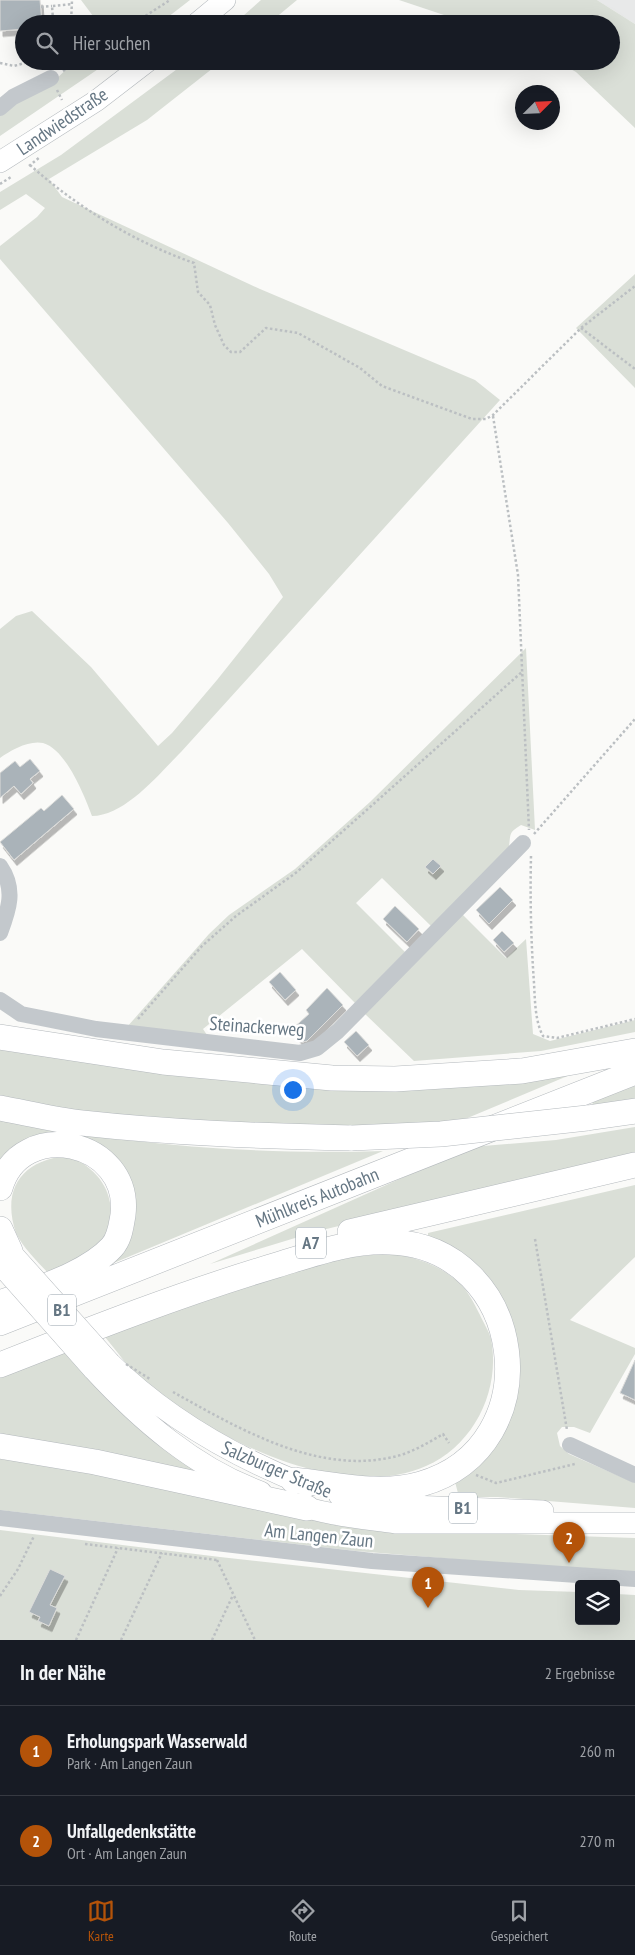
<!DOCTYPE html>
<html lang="de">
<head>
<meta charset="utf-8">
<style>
  body { margin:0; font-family:"PT Sans Narrow",sans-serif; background:#20242c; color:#f1f3f6 }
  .controls { position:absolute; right:15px; bottom:15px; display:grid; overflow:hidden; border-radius:5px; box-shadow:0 5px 20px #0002 }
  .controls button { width:45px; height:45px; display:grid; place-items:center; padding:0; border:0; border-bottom:1px solid #363941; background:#171b24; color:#f1f3f6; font:25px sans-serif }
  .compass { position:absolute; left:515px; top:85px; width:45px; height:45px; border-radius:50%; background:#171b24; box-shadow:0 5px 20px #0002; rotate:66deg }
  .you { position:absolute; left:292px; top:1089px; width:18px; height:18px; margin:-12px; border:4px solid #fff; border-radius:50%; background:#1a73e8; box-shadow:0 0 0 8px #1a73e833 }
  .badge { display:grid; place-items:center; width:32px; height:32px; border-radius:50%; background:#b45309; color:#fff; font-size:16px; font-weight:700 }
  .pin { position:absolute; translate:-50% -41px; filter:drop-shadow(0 1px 2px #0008) }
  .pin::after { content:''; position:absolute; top:26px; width:18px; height:15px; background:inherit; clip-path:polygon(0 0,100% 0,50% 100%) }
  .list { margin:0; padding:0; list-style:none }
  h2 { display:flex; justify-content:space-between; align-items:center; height:65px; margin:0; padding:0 20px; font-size:21px }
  h2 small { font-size:16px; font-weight:400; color:#9ea1a6 }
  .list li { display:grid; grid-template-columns:32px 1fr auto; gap:15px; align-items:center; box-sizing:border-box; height:90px; padding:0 20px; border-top:1px solid #363941 }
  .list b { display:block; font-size:19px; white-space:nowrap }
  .list p { margin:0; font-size:16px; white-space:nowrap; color:#9ea1a6 }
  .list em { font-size:16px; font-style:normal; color:#9ea1a6 }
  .icon { flex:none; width:28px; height:28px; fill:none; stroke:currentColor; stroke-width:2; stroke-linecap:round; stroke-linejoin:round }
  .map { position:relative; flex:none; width:635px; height:1640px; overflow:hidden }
  .search { position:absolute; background:#171b24; box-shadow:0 5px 20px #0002; left:15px; right:15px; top:15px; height:55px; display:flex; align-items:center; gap:12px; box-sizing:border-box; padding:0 18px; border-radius:28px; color:#9ea1a6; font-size:19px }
  .sheet { height:245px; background:#171b24 }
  nav { display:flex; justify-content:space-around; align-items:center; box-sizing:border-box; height:70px; border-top:1px solid #363941; background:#171b24; font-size:14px; color:#9ea1a6 }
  nav a { display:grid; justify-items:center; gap:2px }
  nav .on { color:#b45309 }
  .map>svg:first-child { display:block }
  .built { fill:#e8e9e9 }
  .green { fill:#dadfd7 }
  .building { fill:#aab3b9; stroke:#dcdcda; filter:url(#shadow) }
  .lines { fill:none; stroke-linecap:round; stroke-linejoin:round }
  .major-casing { stroke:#b5babe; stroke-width:22 }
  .highway-casing { stroke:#b4b9bd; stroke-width:26 }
  .path { stroke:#bbbfc2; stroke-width:2.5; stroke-dasharray:2.5 2.5; stroke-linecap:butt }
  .minor { stroke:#c3c8cc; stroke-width:16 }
  .major { stroke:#fff; stroke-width:21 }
  .highway { stroke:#fff; stroke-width:25 }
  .major-bridge-casing { stroke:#b5babe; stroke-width:22; stroke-linecap:butt }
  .highway-bridge-casing { stroke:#b4b9bd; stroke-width:26; stroke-linecap:butt }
  .path-bridge { stroke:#bbbfc2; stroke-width:2.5; stroke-dasharray:2.5 2.5; stroke-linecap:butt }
  .major-bridge { stroke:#fff; stroke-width:21 }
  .highway-bridge { stroke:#fff; stroke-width:25 }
  .labels { text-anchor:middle; stroke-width:5; stroke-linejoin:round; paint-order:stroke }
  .shield { fill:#fff; stroke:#939fa8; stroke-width:1 }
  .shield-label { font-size:18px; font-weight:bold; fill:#657683 }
  .street-label { font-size:19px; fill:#657683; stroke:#fff }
</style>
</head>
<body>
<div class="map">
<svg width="635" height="1640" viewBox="0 0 635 1640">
  <defs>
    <filter id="shadow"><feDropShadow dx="3" dy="5.5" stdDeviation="0" flood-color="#0004"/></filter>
  </defs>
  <rect width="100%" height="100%" fill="#fafaf8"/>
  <path class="built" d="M597,0H635V24Z"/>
  <path class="green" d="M81,0H190L159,24H99Z
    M261,0H297L268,24H234Z
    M399,0H597L635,24V128L576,72L556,61H611V24H471Z
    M75,61H110L0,136V112L51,84Z
    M188,61H222L147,120L49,179L62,197L260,289L475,380L500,400L181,752C159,774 125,816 92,816C85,797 66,749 43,743C29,740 11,750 0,758V629L16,616L32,611L91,667L158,746L172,733L217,680L283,597L269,574L228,523L0,259V246L37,217L45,208L26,194L0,210V192L61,155Z
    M635,274V388L576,328Z
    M526,648L535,830L521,825C508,833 511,834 509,847L431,926L382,878L356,903L405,952L355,1003L302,949L203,1029L209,1038L127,1027L209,934L229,915L295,869L370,802Z
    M462,914L506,958L526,939L533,1034L550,1041L635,1020V1032L541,1051L414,1061L365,1014Z
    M0,1046L74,1059L577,1072L446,1127L213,1126L0,1101Z
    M635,1084V1102L592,1107L593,1101Z
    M0,1120C127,1145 254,1155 383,1151L104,1267L133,1232L136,1206L130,1179L109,1151L76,1135L0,1168Z
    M635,1127V1155L318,1231L210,1264L471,1147L556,1140Z
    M70,1156C97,1169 115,1191 110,1222C109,1230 106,1242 100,1247C86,1258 66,1266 50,1275C38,1262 24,1249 16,1233C0,1186 26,1158 70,1156Z
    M635,1185V1257L570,1320L635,1348V1354L590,1433L574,1427H562L557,1433L560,1446L569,1454L635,1483V1508L498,1497H459L454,1478L472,1465L512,1336L428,1240V1233Z
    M392,1253C417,1259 436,1263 457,1281C467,1289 474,1303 480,1315C483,1322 489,1331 491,1339C501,1390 474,1445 426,1466C340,1505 207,1435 142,1380C128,1368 117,1351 105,1337L186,1304L342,1258Z
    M64,1351L213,1479L0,1439V1377Z
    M0,1459L43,1464L482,1533L635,1538V1574L356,1551L0,1510Z
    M0,1530L220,1557L519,1590L579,1592V1621H616V1594L635,1595V1640H0Z"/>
  <path class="building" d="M0,0H40L42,24H24V29L0,31Z
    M30,759L40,771L30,779L33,783L21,794L14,786L0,798V773L15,761L20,767Z
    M62,795L74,809L14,860L0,842L41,808L44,811Z
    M433,859L441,866L433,874L425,867Z
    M500,887L513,900L489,924L476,910Z
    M395,906L419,929L407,942L383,919Z
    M502,931L514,943L504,952L493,940Z
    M280,972L296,990L285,1000L269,982Z
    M327,988L343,1005L307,1041L302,1042L291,1030L309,1014L306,1010Z
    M356,1031L369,1045L357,1056L344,1042Z
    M635,1360V1400L620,1393Z
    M50,1569L65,1576L50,1605L57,1608L49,1626L38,1621L40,1617L29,1612Z"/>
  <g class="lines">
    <defs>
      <path id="major" d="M196,24L225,0
        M0,162L96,101L148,61
        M110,1363C167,1419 234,1457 308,1486
        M93,1369C140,1420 195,1468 261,1492
        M339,1495L410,1506L543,1511
        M292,1503C325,1515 361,1518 396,1523H635"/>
      <path id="highway" d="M0,1037L163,1062L332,1078L395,1079L522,1071L635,1051
        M0,1108C27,1113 55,1120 82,1123C172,1133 262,1136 352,1138
        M587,1118L635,1111
        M0,1188C20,1116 132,1140 123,1215C121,1226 120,1238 112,1247C86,1275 35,1289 0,1303
        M0,1229L10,1251
        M350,1232L635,1165
        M0,1323L635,1072
        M0,1365C91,1329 183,1293 277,1265C313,1254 351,1240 390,1242C527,1247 553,1446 421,1484C379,1496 336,1484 293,1480
        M0,1446L95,1462L307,1508"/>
    </defs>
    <use href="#major" class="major-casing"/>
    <use href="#highway" class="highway-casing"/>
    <path class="path" d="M41,7L52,6
      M42,20L53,19L52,6L72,4
      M71,24L72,0
      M133,24L170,0
      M0,63L14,66L32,61
      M63,71L79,61
      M57,90L62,100
      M30,165C77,207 134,242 194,263L198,292L210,305L215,325L224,345L231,352H240L266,328L298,333L360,368L382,386L472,419H486L493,415L581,328L635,286
      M29,166L40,157
      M0,184L11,177
      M581,328L635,369
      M493,416L518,575L529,830
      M534,834L635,719
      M531,856C530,899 531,941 534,983C535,1001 535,1021 543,1036L557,1038L635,1019
      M138,1019L202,946L236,916L297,872L523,671
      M535,1239L567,1430
      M173,1392C236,1427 313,1473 388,1458C408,1455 426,1444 443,1434L449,1443
      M476,1475L496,1483L575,1464
      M85,1544L217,1560
      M217,1560L255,1640
      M0,1596L18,1569L34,1536
      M76,1640L118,1548
      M121,1640L162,1553
      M212,1640L233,1595"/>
    <path class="minor" d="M0,108L13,97L51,78
      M0,866C16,889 9,909 0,933
      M0,1000L21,1014L96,1029L300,1053L317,1048L338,1031L523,843
      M570,1445L635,1475
      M0,1518L372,1561L635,1579"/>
    <use href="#major" class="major"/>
    <use href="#highway" class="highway"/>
    <defs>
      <path id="major-bridge" d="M15,1257L110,1363
        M0,1264L93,1369"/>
      <path id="highway-bridge" d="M352,1138L441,1134L587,1118"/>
    </defs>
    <use href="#major-bridge" class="major-bridge-casing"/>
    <use href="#highway-bridge" class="highway-bridge-casing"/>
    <path class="path-bridge" d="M126,1364L150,1379"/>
    <use href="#major-bridge" class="major-bridge"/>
    <use href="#highway-bridge" class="highway-bridge"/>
  </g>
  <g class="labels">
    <g class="shield">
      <rect x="296" y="1227.5" width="30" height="31" rx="4"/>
      <rect x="48" y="1294.5" width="28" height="31" rx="4"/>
      <rect x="449" y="1492.5" width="28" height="31" rx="4"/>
    </g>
    <g class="shield-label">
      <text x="311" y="1249">A7</text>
      <text x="62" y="1316">B1</text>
      <text x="463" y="1514">B1</text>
    </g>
    <g class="street-label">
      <text transform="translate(62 121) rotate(-34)" y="7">Landwiedstraße</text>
      <text transform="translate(257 1026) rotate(4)" y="7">Steinackerweg</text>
      <text transform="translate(317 1197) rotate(-22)" y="7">Mühlkreis Autobahn</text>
      <text transform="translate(277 1469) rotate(23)" y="7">Salzburger Straße</text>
      <text transform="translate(319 1535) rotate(6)" y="7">Am Langen Zaun</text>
    </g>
  </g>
</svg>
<div class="controls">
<button><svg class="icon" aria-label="layers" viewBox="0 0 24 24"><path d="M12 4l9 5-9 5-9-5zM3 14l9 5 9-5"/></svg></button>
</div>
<svg class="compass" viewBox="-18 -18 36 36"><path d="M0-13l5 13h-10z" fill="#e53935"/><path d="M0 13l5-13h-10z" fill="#9ea1a6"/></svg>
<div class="you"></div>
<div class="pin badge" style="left:428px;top:1608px">1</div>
<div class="pin badge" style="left:569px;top:1563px">2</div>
<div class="search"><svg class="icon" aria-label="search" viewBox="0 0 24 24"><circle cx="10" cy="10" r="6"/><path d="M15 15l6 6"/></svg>Hier suchen</div>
</div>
<section class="sheet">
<h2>In der Nähe<small>2 Ergebnisse</small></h2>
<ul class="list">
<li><span class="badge">1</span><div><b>Erholungspark Wasserwald</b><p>Park · Am Langen Zaun</p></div><em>260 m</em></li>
<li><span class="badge">2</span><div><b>Unfallgedenkstätte</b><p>Ort · Am Langen Zaun</p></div><em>270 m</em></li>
</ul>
</section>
<nav>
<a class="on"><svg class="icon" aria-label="map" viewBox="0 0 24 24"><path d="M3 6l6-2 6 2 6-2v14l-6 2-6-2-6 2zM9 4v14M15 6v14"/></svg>Karte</a>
<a><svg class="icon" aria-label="directions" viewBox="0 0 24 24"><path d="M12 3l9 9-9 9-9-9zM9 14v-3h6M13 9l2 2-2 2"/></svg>Route</a>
<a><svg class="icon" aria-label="saved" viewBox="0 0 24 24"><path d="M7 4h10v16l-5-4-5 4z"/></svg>Gespeichert</a>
</nav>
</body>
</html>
